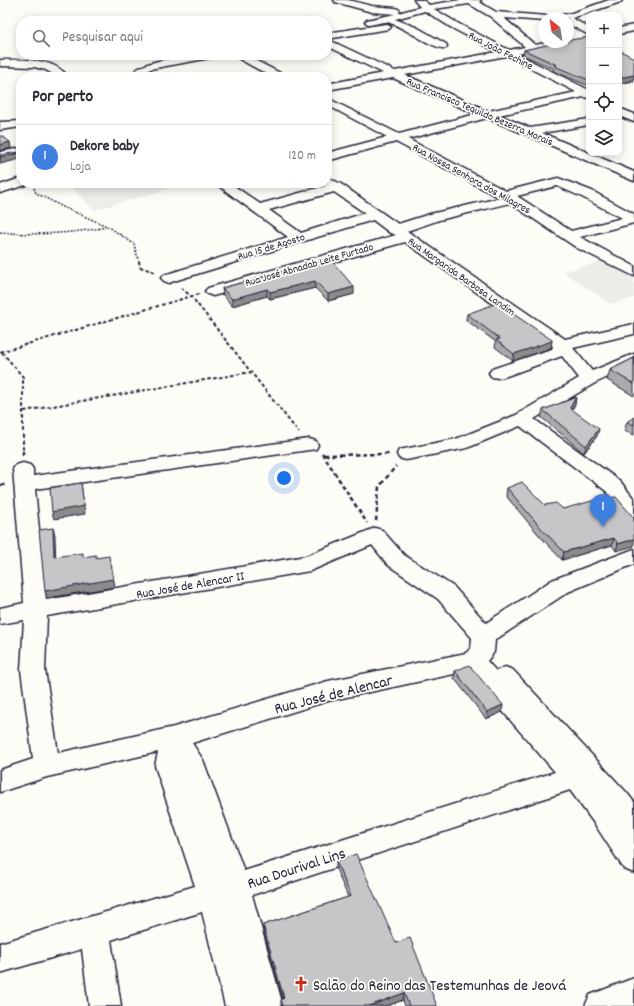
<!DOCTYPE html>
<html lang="pt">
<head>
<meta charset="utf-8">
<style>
  body { margin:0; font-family:Dekko,sans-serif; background:#f2f2f3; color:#2b2b33 }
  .controls { position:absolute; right:12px; top:12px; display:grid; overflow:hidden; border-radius:8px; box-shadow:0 2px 10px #0003 }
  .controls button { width:36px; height:36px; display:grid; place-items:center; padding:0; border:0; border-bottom:1px solid #e1e1e2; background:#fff; color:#2b2b33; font:20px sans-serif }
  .compass { position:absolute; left:538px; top:12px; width:36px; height:36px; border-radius:50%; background:#fff; box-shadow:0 2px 10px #0003; rotate:330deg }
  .you { position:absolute; left:284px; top:478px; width:14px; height:14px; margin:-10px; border:3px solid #fff; border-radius:50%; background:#1a73e8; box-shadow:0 0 0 6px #1a73e833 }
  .badge { display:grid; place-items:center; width:26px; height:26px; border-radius:50%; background:#1a73e8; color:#fff; font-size:13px; font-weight:700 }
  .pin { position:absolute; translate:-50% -33px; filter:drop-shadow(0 1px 2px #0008) }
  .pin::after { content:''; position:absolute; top:21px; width:14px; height:12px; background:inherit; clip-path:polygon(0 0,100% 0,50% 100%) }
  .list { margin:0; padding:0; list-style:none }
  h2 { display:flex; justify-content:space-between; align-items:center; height:52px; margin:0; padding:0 16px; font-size:17px }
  h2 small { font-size:13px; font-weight:400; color:#7c7c81 }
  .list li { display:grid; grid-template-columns:26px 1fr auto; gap:12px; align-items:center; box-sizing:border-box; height:64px; padding:0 16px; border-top:1px solid #e1e1e2 }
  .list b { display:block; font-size:15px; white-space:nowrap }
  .list p { margin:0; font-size:13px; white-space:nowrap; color:#7c7c81 }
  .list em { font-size:13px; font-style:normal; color:#7c7c81 }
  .icon { flex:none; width:22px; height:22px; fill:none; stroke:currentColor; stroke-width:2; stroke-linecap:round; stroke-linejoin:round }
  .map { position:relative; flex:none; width:634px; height:1006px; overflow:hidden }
  .search { position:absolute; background:#fff; box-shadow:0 2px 10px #0003; left:16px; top:16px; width:316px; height:44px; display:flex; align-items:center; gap:10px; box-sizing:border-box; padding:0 14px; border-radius:16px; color:#7c7c81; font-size:15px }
  .panel { position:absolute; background:#fff; box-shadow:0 2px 10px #0003; left:16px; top:72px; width:316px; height:116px; border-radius:16px }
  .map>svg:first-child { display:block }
  .built { fill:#ecece9 }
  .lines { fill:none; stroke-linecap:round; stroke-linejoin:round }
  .minor-casing { stroke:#22223b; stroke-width:3 }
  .path-far2 { stroke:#22223b; stroke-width:1.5; stroke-dasharray:2 1.5; stroke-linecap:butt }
  .path-far1 { stroke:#22223b; stroke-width:2; stroke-dasharray:3.5 2.5; stroke-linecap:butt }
  .path { stroke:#22223b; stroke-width:2.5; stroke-dasharray:4.5 3; stroke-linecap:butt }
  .minor { fill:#fdfcf7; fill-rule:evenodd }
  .wall { fill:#aaaaac; stroke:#22223b }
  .shaded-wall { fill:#8b8b8c; stroke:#22223b }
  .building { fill:#c6c6c8; stroke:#22223b }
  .labels { text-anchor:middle; stroke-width:3.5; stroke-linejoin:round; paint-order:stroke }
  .far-street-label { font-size:11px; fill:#22223b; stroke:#fdfcf7 }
  .street-label { font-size:13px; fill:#22223b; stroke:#fdfcf7 }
  .near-street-label { font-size:16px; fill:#22223b; stroke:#fdfcf7 }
  .near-poi-label { font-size:16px; fill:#22223b; stroke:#fdfcf7; text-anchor:start }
</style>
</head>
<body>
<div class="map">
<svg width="634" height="1006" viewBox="0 0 634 1006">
  <rect width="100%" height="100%" fill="#fdfcf7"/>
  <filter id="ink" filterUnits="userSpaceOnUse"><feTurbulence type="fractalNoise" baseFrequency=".025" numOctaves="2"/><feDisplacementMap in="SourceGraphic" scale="8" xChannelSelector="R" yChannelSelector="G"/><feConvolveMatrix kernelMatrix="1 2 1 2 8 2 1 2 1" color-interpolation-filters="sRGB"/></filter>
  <g filter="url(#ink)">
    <path class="built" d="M67,183H190L94,210Z
      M606,260L634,278V298L611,304L563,272Z"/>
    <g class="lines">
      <defs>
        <path id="minor" d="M334,0H348L372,6L395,8L398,9L400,11L398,13L420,7L414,0H423L429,5L460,0H481L479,2L496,12L547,16L549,18H544V21L504,18L535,45L550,42H568V40L571,42L566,45L517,54L589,90V98L584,97L499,115L530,128L589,119V125L542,133L634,172V181L487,118L408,139L506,191L558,178L592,191L634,214V223L580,237L634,266V276L577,248L510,203L439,220L407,231L565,339L634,324V334L573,348L592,371L634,354V365L595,383L534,419L620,481L634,499V519L627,517L606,491L520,426L467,448L406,460L399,458L397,454L399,450L456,439L516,415L579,378L562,356L504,377L498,378L492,377L489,373L492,369L552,349L553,346L405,242L213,296L208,294L205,291L208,288L396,235L390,233L373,220L174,281L169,283L164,281L161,278L164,275L288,237L215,183H230L260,204L325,186L322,183H327V177L341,184L398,224L430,214L500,198L396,142L327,161V153L387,137L327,105V98L399,134L476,114L393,78L327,90V84L383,73L327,46V39L395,71L497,52L452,28L425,11L395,19L418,28L446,44L447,46L446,48C435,51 401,24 386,22C381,22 375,24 370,25L365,22L367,20L395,14L372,12L335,2ZM469,4L491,17L525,47L509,50L459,24L434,9ZM506,56L576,92L489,111L405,75ZM557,186L582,197L622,218L571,231L517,196ZM334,192L365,213L301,233L269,210Z
          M609,0H622L621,2L572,18L589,28V35L568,24V18H554L556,16L572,13Z
          M386,24L391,27L389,29L327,39V33Z
          M634,25V31L619,34V28Z
          M194,55H215L210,58L150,69L143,75V77H133L132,74C143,60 177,58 194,55Z
          M232,55H245L284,75L285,77H272Z
          M0,60C22,60 54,57 68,77H57L46,70L34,67L0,66Z
          M619,108L634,114V122L619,116Z
          M21,121V127L0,130V122Z
          M21,148V156L0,160V152Z
          M21,178V183H27L26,185L0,193V185Z
          M309,439L316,441L318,445L316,449L35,489L46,600L306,556L375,528L382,530L404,555L454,587L486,623L552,580L634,549V564L568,592L495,640L494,652L487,661L496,671L505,667L513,670L627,793L634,802V873L624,869L596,826L570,790L252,895L283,1006H225L202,912L111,940L121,1006H89L82,949L0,973V943L195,886L155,766L158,752L47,777L0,792V770L33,759L21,670L24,620L0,624V608L24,603L13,469L16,465L23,463L30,465L33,469V476ZM372,545L388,565L438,599L472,638L471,648L466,653L328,681L174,727L58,753L45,670L47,616L310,571ZM468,671L555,772L244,871L203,760L192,743L328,701Z
          M634,978V1006H585L590,995Z"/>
      </defs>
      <use href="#minor" class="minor-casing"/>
      <path class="path-far2" d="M619,84L634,81
        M34,188L36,193L63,207L109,227L134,244L139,262
        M0,232C35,236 73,233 108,227"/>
      <path class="path-far1" d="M139,261L140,267L155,272
        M181,288L191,296L299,433
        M0,352L199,294
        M2,352L23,377V452
        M24,411L251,372"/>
      <path class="path" d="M23,451V455
        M322,453L367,523
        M324,455L389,454
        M0,485H6
        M376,521L379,487L396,466"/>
      <use href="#minor" class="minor"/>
    </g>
    <path class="wall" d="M589,37V86L558,73L553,71L554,69L523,55L524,50Z
      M330,259L354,294L328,301L315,288L270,299L267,296L232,306L223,295L222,288Z
      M467,314L551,348L513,361L495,347L496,342L466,320Z
      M634,358V396L607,380L610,370Z
      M576,397L575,404L572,410L597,436L584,453L541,417L543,410Z
      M634,417V435L624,431L627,422Z
      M507,488L545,505L563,509L634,518L616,551L612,545L562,560L538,534L506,496Z
      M455,671L502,712L486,719L454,678Z
      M336,861L396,943L437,1006H405L403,1000L387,1006H281V1000L283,999L264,933L263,925L348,897L336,869Z"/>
    <path class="shaded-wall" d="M634,75V80L619,84V78Z
      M10,142L11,148L0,151V145Z
      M19,153L20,159L0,164V157Z
      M315,281V288L270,299V292Z
      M354,287V294L328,301V294Z
      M267,289V296L232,306V299Z
      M552,340L551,348L513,361L514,354Z
      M576,397L575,404L568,415L570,408Z
      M599,429L597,436L584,453L586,446Z
      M81,483L85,514L54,519L52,512Z
      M53,528L55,535L56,564L54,557Z
      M614,538L612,545L562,560L564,552Z
      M634,539V546L616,551L618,544Z
      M111,563L115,587L47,598L45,591Z
      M503,705L502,712L486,719L487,712Z
      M404,993L403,1000L387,1006H369Z"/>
    <path class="building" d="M589,37V80L559,68L554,65H557L524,50L560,42H568V40H570Z
      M619,49V50L634,58V75L619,78Z
      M0,136H2L10,142L0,145Z
      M18,152L19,153L0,157V155Z
      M330,259L354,287L328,294L315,281L270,292L267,289L232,299L222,288Z
      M497,303L552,340V341L514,354L496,340L500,339L467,314Z
      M634,358V384L610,370Z
      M576,397L570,408L599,429L586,446L543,410Z
      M634,417V425L627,422Z
      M522,482L545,505L556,503L563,509L599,499L616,497L634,518V539L618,544L614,538L564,552L540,527L507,488Z
      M81,483L84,506L52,512L50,488Z
      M53,528L54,557L83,553V557L96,555V558L109,556L113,579L45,591L39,530Z
      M469,665L503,705L487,712L455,671Z
      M356,854L396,943L410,938L437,1006H409L404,993L369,1006H283L281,1000L284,998L263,925L351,896L336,861Z"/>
  </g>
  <defs>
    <symbol id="church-bare" viewBox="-9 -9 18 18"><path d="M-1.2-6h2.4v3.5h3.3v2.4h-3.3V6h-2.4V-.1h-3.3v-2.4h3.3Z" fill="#c8321e" stroke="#fdfcf7" stroke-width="2.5" paint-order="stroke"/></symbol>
  </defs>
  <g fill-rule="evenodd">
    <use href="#church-bare" x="290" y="973" width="22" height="22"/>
  </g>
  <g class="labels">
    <g class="far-street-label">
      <text transform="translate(501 50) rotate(27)" y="4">Rua João Fechine</text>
      <text transform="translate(480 111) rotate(23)" y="4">Rua Francisco Tequildo Bezerra Morais</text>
      <text transform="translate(472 178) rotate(29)" y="4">Rua Nossa Senhora dos Milagres</text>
      <text transform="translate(271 246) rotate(-17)" y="4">Rua 15 de Agosto</text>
      <text transform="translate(309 264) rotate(-16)" y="4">Rua José Abnadab Leite Furtado</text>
      <text transform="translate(462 276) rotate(35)" y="4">Rua Margarida Barbosa Landim</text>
    </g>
    <g class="street-label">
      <text transform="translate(190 584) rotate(-10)" y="5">Rua José de Alencar II</text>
    </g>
    <g class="near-street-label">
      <text transform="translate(333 693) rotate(-14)" y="6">Rua José de Alencar</text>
      <text transform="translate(296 867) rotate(-18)" y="6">Rua Dourival Lins</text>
    </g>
    <g class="near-poi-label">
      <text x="313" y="990">Salão do Reino das Testemunhas de Jeová</text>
    </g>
  </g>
</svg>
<div class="controls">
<button>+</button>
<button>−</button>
<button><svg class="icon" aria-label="locate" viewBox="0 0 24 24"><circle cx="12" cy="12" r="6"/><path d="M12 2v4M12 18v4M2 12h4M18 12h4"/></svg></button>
<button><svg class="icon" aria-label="layers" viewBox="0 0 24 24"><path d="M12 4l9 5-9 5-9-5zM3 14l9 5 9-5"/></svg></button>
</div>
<svg class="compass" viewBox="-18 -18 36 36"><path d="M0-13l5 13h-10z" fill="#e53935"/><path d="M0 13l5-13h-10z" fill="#7c7c81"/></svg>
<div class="you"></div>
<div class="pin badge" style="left:603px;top:527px;background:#3f7fe0">1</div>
<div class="search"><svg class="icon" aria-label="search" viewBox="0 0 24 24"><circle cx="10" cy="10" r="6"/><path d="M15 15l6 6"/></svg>Pesquisar aqui</div>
<section class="panel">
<h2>Por perto<small></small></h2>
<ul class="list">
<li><span class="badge" style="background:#3f7fe0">1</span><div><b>Dekore baby</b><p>Loja</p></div><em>120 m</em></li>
</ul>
</section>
</div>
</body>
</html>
